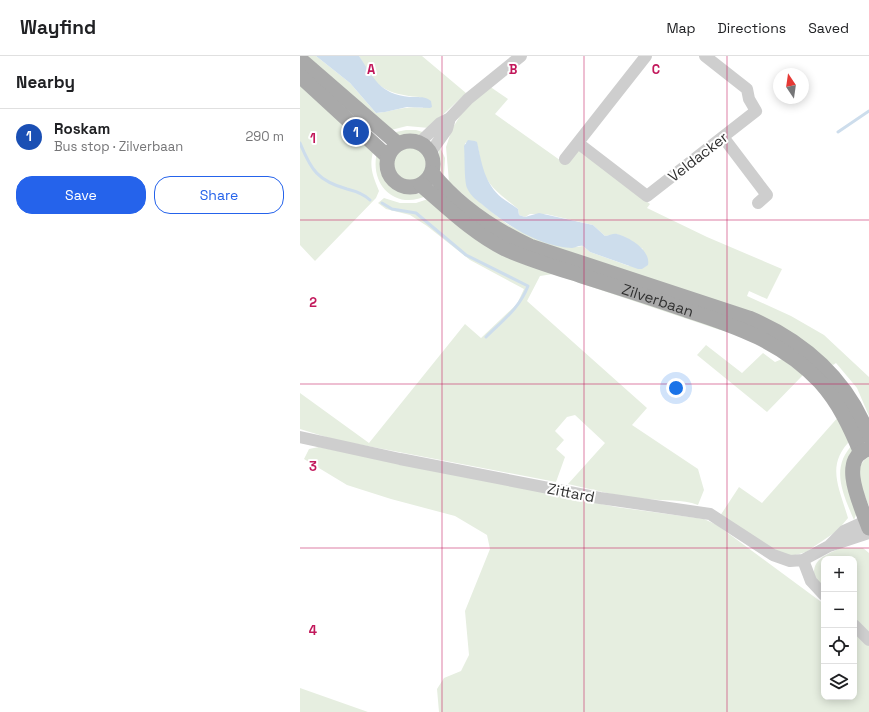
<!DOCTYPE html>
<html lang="en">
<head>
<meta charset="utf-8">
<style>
  body { margin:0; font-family:"Space Grotesk",sans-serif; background:#f2f2f2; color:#202124 }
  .controls { position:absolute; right:12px; bottom:12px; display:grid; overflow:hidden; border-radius:8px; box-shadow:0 2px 10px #0003 }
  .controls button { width:36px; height:36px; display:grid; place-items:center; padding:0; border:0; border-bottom:1px solid #e0e0e0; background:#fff; color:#202124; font:20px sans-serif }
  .compass { position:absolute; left:473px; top:12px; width:36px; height:36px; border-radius:50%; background:#fff; box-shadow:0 2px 10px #0003; rotate:347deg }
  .you { position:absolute; left:376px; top:332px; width:14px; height:14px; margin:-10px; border:3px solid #fff; border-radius:50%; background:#1a73e8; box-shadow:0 0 0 6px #1a73e833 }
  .badge { display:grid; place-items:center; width:26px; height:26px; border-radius:50%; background:#2563eb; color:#fff; font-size:13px; font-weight:700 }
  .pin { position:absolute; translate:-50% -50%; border:2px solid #fff; box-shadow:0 1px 4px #0006 }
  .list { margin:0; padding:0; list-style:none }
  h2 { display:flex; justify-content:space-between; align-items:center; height:52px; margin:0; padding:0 16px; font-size:17px }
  h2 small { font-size:13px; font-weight:400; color:#757577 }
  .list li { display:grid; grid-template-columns:26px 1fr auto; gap:12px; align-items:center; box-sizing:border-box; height:56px; padding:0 16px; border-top:1px solid #e0e0e0 }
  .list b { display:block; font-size:15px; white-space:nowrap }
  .list p { margin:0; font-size:13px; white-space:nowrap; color:#757577 }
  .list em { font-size:13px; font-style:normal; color:#757577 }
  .actions { display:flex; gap:8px; padding:12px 16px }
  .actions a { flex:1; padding:9px 0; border:1px solid #2563eb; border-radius:16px; text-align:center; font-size:14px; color:#2563eb }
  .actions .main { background:#2563eb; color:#fff }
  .icon { flex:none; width:22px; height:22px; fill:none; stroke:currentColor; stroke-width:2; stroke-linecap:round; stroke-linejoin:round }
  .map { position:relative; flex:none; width:569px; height:656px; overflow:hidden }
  header { display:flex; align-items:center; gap:24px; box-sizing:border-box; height:56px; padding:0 20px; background:#fff; border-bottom:1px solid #e0e0e0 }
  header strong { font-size:19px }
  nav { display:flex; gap:22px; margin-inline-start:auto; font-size:14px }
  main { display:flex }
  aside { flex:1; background:#fff }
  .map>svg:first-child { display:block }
  .green { fill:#e6eee0; fill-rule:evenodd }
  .water { fill:#cdddec }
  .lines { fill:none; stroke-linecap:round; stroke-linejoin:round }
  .stream { stroke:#cdddec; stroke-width:3 }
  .minor { stroke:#cecece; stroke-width:12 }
  .major { stroke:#a9a9a9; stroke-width:15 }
  .grid { fill:none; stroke:#c2185b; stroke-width:1; stroke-opacity:0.55 }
  .labels { text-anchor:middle; stroke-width:4; stroke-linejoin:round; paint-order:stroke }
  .street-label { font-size:15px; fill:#313131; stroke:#fff }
  .grid-label { font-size:13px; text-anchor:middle; font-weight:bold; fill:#c2185b; stroke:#fff; stroke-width:4; stroke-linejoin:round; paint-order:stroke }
</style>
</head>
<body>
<header>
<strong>Wayfind</strong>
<nav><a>Map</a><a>Directions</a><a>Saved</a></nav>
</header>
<main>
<aside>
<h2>Nearby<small></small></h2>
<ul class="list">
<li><span class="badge" style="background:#1a4fb4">1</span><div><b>Roskam</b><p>Bus stop · Zilverbaan</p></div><em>290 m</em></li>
</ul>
<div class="actions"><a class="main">Save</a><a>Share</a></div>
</aside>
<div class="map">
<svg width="569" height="656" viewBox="0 0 569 656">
  <rect width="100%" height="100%" fill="#fff"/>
  <path class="green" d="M0,0H16L50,27L76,57C92,56 106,49 123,52L120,41C100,40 79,35 68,17C65,11 62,5 59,0H122L166,37L129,72L107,70L91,74Z
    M0,23L71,92L70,95L73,96C69,112 73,120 79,135L76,142L15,205L0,189Z
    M189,30L208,43L195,58L264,107L277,92L350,148L347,152L407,181L482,213L467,243L449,235L447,240L491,260L524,279L569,321V360L557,332L536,307L533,309L505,290L232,188L183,156L149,126L146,91L152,73L166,50ZM175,85C180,92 179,103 182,112C188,132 203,140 218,153L219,159L225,161L230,158H246L293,169L305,180L317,178L343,193L329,210L290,196L283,190L276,191L245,185L233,181L207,168L182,148L166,111L165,87Z
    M106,74H116L126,77L120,80L99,81L96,76Z
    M139,89L145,102L144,119L138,116Z
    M92 108a17 17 0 1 1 34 0a17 17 0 1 1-34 0Z
    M78,93C84,111 81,130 103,137C111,139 119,136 128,139C95,156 67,127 78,93Z
    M84,142L100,147H116L131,142L424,269L420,274L253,218L240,220L227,245L347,352L332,369L398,413L404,434L398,449C382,443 364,445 347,443C320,441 294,434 268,428L305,387L275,359L267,361L255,375L264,384L256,393L265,401L256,426L36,384L0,373V337L69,387L165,268L181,282L217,248L224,233L170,204L127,170L110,159L86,153L78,147Z
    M406,289L442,317L463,297L475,306L482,303L503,319L467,356L397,299Z
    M540,359L552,383C525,408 539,431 548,462L537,475L506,496L492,500L476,499L420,460L439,431L462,447Z
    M554,387L557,456L554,464C542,436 530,411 554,387Z
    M19,391L316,451L404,463L417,469L524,548V641H554V575L569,590V656H139L137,633L144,622L161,615L169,599L165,555L190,493L187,479L155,460L91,443L47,429L4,403L9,393Z
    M569,400V450C562,432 550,414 569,400Z
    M540,492H563L569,497V579L554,563V503H524V535L514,519C513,502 527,499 540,492Z
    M0,632L68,656H0Z"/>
  <path class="water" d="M16,0H59C74,22 79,38 110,41C117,41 126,40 131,45L132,51L130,52L107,51L85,56L76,57L50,27Z
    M168,84L175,85L177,86C182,108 184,127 202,142C207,146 213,149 218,153L219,159L225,161L239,157L293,169L305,180C309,180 313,177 317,178C329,181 351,194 348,209L342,213H338L290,196L283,190C279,189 276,192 272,192C239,190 208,170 184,150C177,144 171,141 167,132C164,124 165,101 164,90Z"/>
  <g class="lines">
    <path class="stream" d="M538,76L569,55
      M0,87C11,114 18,125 47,133C55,135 64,138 70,144
      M82,147L92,153L116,157L166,199L228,230C219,253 203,264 186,281"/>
    <path class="minor" d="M423,81L467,139L458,147
      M119,87L140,67L150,62L168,43L221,0
      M278,87L347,140L456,55L449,43L447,33L405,0
      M130,97L147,73L150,62
      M265,103L346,0
      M0,381L100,403L300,442L410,458L473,499L490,505L503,504L529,490L569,477
      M530,489L544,475L566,465
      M503,504L511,525L524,539
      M554,569L569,584"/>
    <g class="major">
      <path d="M0,3L98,88"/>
      <path d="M0,20L88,101"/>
      <circle cx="110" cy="108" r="23"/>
      <path d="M132,117C158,149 193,173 230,190L449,262C504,285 548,324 569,381"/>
      <path id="s1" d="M121,129C148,152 173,177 205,193C230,204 257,212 282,220C317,231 352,242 386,254C436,270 484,287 520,326C539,347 550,371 561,397"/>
      <path d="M569,393C536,401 562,452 569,472"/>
    </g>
  </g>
  <path class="grid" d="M142,0V656M284,0V656M427,0V656M0,164H569M0,328H569M0,492H569"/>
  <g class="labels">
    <g class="street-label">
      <text transform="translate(398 101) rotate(-38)" y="5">Veldacker</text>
      <text dy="5" stroke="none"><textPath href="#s1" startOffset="267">Zilverbaan</textPath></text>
      <text transform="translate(271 437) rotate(11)" y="5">Zittard</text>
    </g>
  </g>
  <g class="grid-label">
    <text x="71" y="18">A</text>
    <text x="213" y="18">B</text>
    <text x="356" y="18">C</text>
    <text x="13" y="87">1</text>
    <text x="13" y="251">2</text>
    <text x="13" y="415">3</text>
    <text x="13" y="579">4</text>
  </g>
</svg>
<div class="controls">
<button>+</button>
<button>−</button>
<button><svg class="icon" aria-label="locate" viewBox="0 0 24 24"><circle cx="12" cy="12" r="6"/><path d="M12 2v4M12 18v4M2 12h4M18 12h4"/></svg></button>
<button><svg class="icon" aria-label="layers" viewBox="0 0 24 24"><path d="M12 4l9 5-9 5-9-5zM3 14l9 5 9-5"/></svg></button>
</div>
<svg class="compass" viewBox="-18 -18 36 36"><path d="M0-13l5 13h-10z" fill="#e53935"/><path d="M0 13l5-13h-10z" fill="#757577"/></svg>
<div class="you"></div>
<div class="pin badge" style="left:56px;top:76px;background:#1a4fb4">1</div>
</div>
</main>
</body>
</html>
